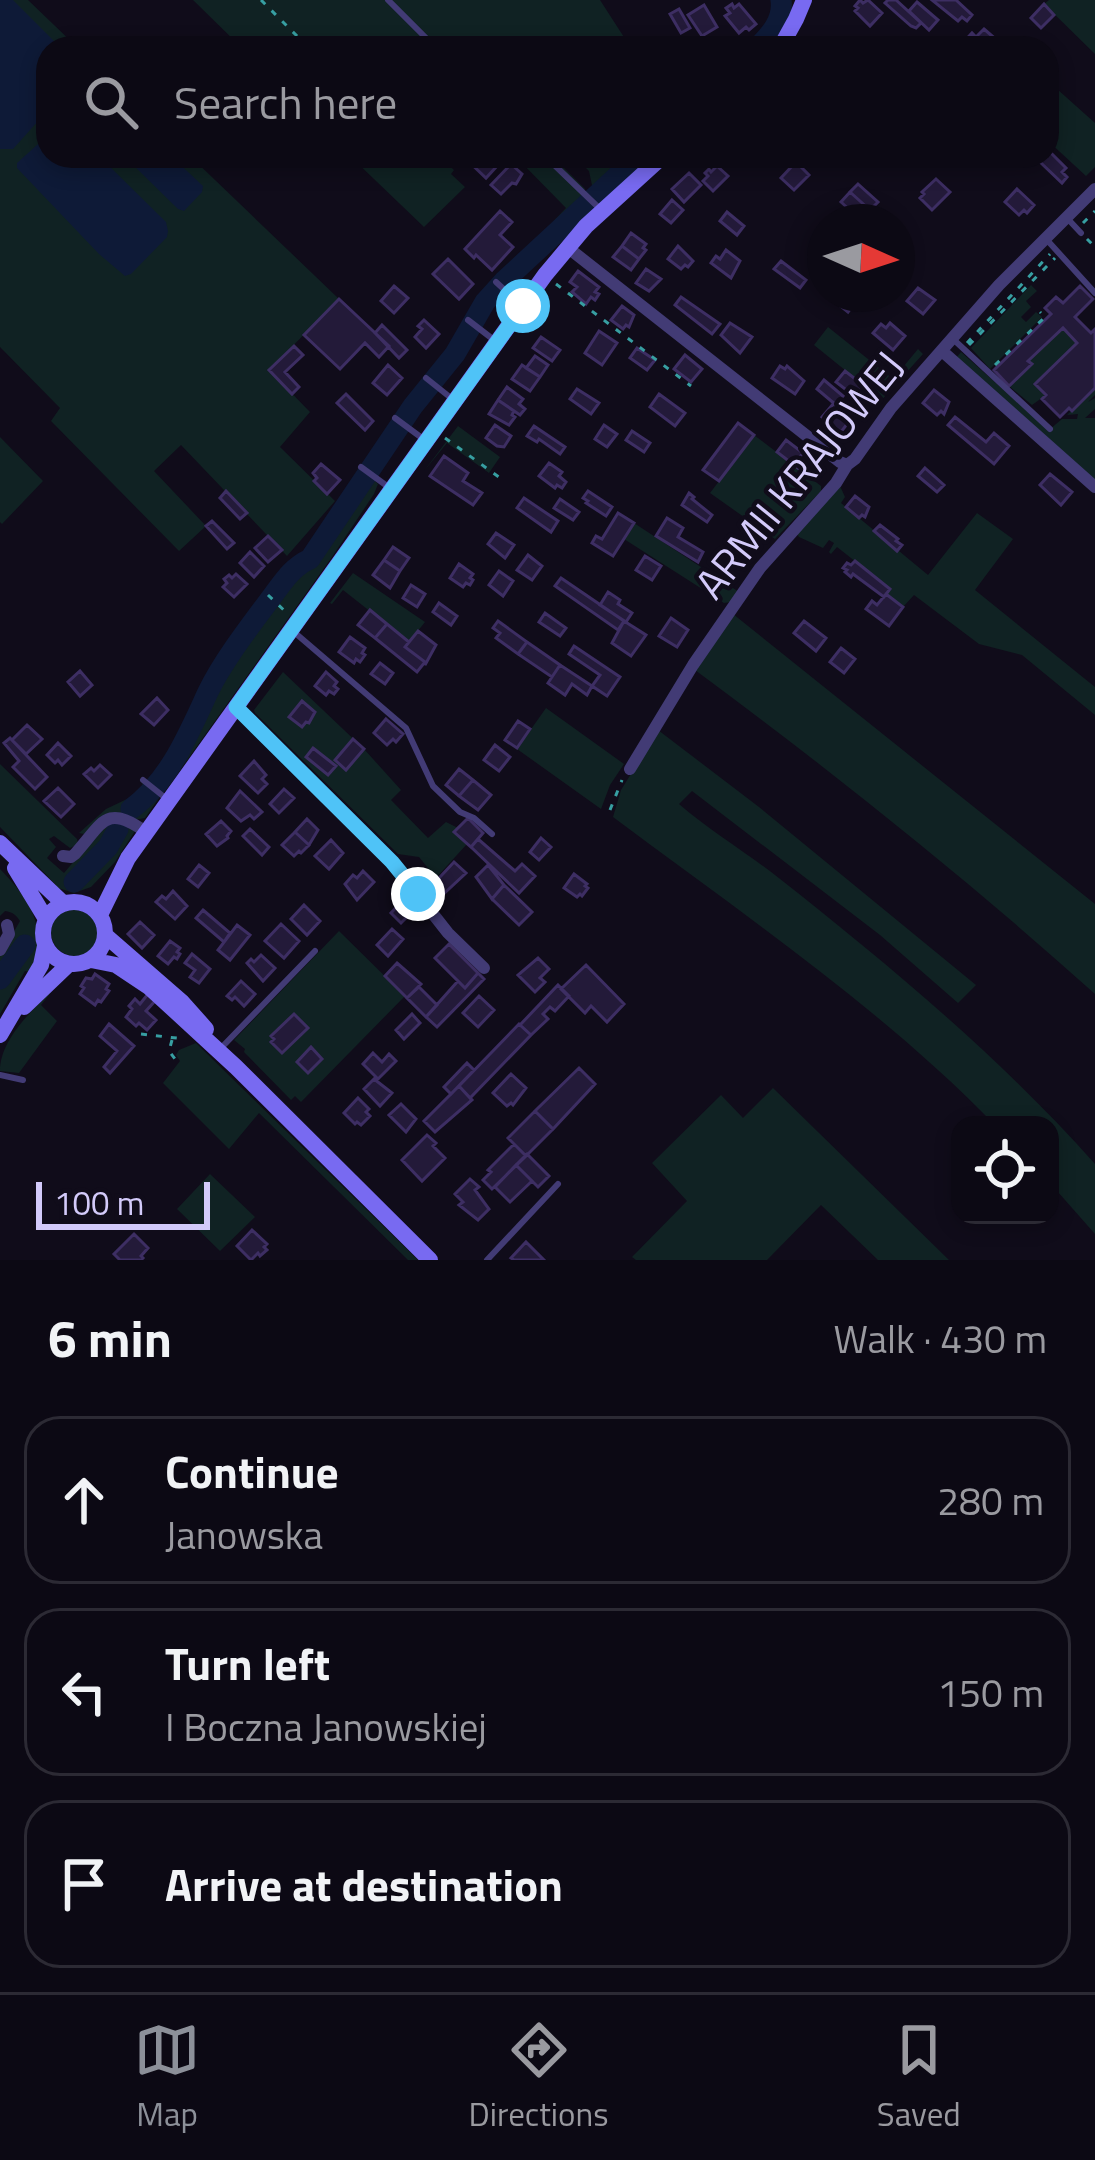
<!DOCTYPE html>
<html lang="en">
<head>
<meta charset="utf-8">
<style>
  body { margin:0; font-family:"Titillium Web",sans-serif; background:#15121d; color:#f1f3f6 }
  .controls { position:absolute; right:36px; bottom:36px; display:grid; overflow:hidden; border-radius:24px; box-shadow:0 6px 18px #0003 }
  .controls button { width:108px; height:108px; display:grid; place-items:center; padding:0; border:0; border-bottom:3px solid #2c2a34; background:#0c0914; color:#f1f3f6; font:60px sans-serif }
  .compass { position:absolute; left:807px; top:204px; width:108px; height:108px; border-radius:50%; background:#0c0914; box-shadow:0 6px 18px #0003; rotate:93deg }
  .scale { position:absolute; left:36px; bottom:30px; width:174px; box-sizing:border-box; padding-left:12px; border:6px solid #d3cafa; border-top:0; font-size:33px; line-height:42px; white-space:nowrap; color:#d3cafa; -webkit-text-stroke:9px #100c1a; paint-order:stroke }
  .stop { position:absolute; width:36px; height:36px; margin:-27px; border:9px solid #4fc3f7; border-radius:50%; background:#fff }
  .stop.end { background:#4fc3f7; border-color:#fff; box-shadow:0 3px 12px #0008 }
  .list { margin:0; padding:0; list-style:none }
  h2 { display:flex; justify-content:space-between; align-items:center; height:156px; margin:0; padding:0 48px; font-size:51px }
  h2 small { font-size:39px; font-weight:400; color:#9a9aa0 }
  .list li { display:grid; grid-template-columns:78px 1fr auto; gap:36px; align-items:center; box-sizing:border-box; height:168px; margin:0 24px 24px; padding:0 24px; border:3px solid #2c2a34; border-radius:36px }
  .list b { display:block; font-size:45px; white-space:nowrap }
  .list p { margin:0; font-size:39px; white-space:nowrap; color:#9a9aa0 }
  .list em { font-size:39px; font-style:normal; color:#9a9aa0 }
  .icon { flex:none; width:66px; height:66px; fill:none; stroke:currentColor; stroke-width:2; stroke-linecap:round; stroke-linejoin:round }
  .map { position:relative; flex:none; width:1095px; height:1260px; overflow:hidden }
  .search { position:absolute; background:#0c0914; box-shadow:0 6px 18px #0003; left:36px; right:36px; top:36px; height:132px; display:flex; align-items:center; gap:30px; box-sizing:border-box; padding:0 42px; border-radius:36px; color:#9a9aa0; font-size:45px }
  .sheet { height:732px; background:#0c0914 }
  nav { display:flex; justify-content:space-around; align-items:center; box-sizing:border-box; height:168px; border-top:3px solid #2c2a34; background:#0c0914; font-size:33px; color:#9a9aa0 }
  nav a { display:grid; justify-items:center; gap:6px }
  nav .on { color:#8c9099 }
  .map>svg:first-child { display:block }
  .green { fill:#102223 }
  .water { fill:#0e1a37 }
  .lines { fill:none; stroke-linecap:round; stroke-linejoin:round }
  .river { stroke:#0e1a37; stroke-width:21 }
  .building { fill:#231a39; stroke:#3d2e63; stroke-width:3 }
  .path { stroke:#379fa2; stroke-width:3; stroke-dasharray:6 9; stroke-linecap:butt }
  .lane { stroke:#423b75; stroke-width:6 }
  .street { stroke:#423b75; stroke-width:12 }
  .secondary { stroke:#786af1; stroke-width:16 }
  .route { stroke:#4fc3f7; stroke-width:15 }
  .labels { text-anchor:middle; stroke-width:9; stroke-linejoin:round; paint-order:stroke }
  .street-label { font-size:42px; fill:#d3cafa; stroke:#100c1a }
</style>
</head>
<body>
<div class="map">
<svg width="1095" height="1260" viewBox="0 0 1095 1260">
  <rect width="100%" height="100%" fill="#100c1a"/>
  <path class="green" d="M0,0H28L78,48H48V156H190L339,299L269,370L310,412L280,447L335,501L287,556L181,445L154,471L206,526L179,551L51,421L60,408L0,347Z
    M193,0H600L631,48H242Z
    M1049,0H1095V54L1044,4Z
    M1047,80L1095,123V167L1086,176L1047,140Z
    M350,156H439L454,170L451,174L465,187L424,227Z
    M515,156H552L585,189L582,193L588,201L500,282L497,280L566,208Z
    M574,156H637L593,196L590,192L593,190L589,171Z
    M1031,285L1037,291L1026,301L1031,307L1021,317L1026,322L1036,312L1042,317L990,369L971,348Z
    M828,327L893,379L918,349L923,354L878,404L875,401L877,396L814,345Z
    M1063,328L1077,343L1046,395L1032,405L1009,386L1031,365L1028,361Z
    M961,352L1049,430L1062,419H1077L1078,414L1067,415L1095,388V395L1088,402L1095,398V409L1085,418H1095V482L955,359Z
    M458,426L500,457L489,473L447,443L424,471Z
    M754,435L821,486V491L775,539L710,493Z
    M0,437L43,481L2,524L0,522Z
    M369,475L378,484L374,494L332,557L165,791H161L158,788L198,723L210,691L257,620L297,566L311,560Z
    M840,486L845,497L841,503L928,575L977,513L1013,539L975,590L1095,687V715L1022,655L979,644L914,595L903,607L886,594L889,588L837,547L831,554L829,552L834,543L829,540L823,548L799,537L797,534Z
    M634,523L739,592L731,602L724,603L624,539Z
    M353,573L425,622L409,642L343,590L332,604L330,603Z
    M733,614L1095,904V994C967,879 833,772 695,670Z
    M283,672L364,749L401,790L391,800L428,838L446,822L458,828L455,832L467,844L424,891L423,882L432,873L419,857L398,854L255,713L254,710Z
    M546,708L624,764L610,785L601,809L517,749Z
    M658,730L759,807L976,985L958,1003L880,935L692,791L679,804C709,830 744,851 775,875C888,964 1000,1057 1095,1164V1234L1050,1183V1125H995C881,1008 744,915 613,817L621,790Z
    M0,764L77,839L78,844L70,848L54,836L49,839L56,847L47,858L64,873L103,827L120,820L135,831L115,862L91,887L74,893L55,887L56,885L0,827Z
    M141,782L159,798L145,818L134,820L127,815L84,834L79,833L106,809L146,790Z
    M0,869C31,901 49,928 30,972L25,971L0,1014V956L20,921C16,915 13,912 5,911L0,916Z
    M51 932a24 24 0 1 1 48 0a24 24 0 1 1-48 0Z
    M339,931L405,996L301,1102L295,1096L291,1100L244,1052L245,1049L234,1040Z
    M53,990L41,1005L57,1021L19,1073L0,1071C0,1040 31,1011 53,990Z
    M196,1043L418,1260H408L259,1113L229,1149L163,1083L180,1061L176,1055L179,1050Z
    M773,1088L949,1260H878L821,1205L767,1260H636L632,1257L687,1201L652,1163L721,1095L743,1118Z
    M210,1174L255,1217L220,1251L177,1209Z"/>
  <path class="water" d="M0,0H13L61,48H48V110L13,149H0Z
    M47,136L48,156H99L166,222L168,231L167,237L131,274L125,276L99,254L17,168V163Z
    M124,156H171L203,186L202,192L184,211L178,209Z"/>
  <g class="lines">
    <path class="river" d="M757,48C770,35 784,20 781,0
      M131,809C170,780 188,735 208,692C223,661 250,626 271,598C283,582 292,567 310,559L413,406L455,354L485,302L504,281L639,156
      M74,882L108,847L118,829
      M0,979L25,945"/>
  </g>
  <path class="building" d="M860,0L863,3L868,0L882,13L870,26L855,11L858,8L855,6Z
    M888,0H896L921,23L916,28L911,26L885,3Z
    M932,0H956L972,15L967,21L962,17L958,21Z
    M917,2L938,20L929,30L909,11Z
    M732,4L734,8L739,4L756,24L749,30L746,27L739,33L725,16L730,13L726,8Z
    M1044,4L1054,15L1041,28L1031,18Z
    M704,5L717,27L702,36L688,15Z
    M679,9L690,28L681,33L670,14Z
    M984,29L999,42L994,48H958L972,33L976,37Z
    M1049,151L1066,168L1062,172L1067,177L1062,183L1039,161Z
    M463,156H486L497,166L486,178Z
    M796,162L809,175L794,190L781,178Z
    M511,164L522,174L516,184L512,183L501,194L491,185Z
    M717,166L728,176L713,191L703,181L708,176L705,173L709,169L711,172Z
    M689,173L701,185L684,202L672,189Z
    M936,179L950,192L932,210L920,198L924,194L922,192Z
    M858,184L878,202L870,210L850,192Z
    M1017,189L1034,205L1027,213L1024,210L1019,215L1005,202Z
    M850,192L870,210L861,220L841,202Z
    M672,200L683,210L671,223L660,214Z
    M500,211L512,222L500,235L513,247L492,270L476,255L474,258L465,249Z
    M727,212L744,226L737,235L720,221Z
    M631,233L646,244L643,248L646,250L639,259L622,246Z
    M622,246L639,259L631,270L613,257Z
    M678,246L693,261L688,267L685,265L681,269L668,259Z
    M726,250L740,261L731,278L711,263L716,256L720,259Z
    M448,259L473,284L459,299L433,274Z
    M781,261L806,280L800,288L774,269Z
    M646,269L661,279L649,291L636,283Z
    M578,271L599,287L595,292L599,294L595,300L591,297L586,304L572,292L577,287L570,282Z
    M394,286L408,298L394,313L381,301Z
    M1080,286L1093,299L1075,317L1091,333L1095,329V388L1072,411L1069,408L1060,417L1042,399L1046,395L1035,384L1077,343L1063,328L1028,361L1032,364L1009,386L994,370L1051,314L1045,308L1056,297L1063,303Z
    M918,288L935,300L923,314L907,301Z
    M837,294H846L856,301L848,312L833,300Z
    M681,297L720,324L712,334L675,305Z
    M339,299L389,346L379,357L365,343L340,369L304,335Z
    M622,306L634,315L629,327L626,325L623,329L611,320Z
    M424,320L439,334L426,348L415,337L422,329L418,326Z
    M730,323L752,337L740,353L721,335Z
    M890,323L905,336L893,350L873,333L881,324L886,328Z
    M382,325L407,350L399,358L375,333Z
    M599,331L617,343L602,365L585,353Z
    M541,337L560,350L552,361L533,348Z
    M294,346L303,355L285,372L299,387L292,394L269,370Z
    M637,348L655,360L647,370L630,358Z
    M685,355L702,369L691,382L674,369Z
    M535,356L548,365L540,377L526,368Z
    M388,365L402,378L387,395L373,383Z
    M522,365L540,377L530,391L512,379Z
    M780,366L785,369L787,366L804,381L795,394L772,378Z
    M845,371L863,385L854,396L836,382Z
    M824,380L843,396L836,405L817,389Z
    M507,387L523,399L519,404L525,409L520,415L498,400Z
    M577,389L599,403L591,414L570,399Z
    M934,390L949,402L944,414L941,411L937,415L923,403Z
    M346,394L373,421L365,430L337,403Z
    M659,394L685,413L675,426L650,407Z
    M498,400L514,411L512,415L515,417L509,425L489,414Z
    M838,402L854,415L841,432L822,417L834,403L836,405Z
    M955,417L986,442L994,433L1009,446L994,464L948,425Z
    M738,423L754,435L719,481L703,470Z
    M495,425L511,436L504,447L497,446L486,438Z
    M604,425L617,434L607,447L595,439Z
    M534,426L565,447L560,454L539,439L537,442L527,436Z
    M632,431L650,443L644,452L626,440Z
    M786,440L803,453L799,458L808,464L803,472L777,452Z
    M444,456L468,473L463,481L482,493L473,505L430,476Z
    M549,463L562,472L559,476L566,482L562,488L557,485L555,488L539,476Z
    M321,464L340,480L327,494L314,481L317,478L313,473Z
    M925,468L944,485L937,492L918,476Z
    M1050,474L1072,492L1061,505L1040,485Z
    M226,491L247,513L240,519L220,498Z
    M588,491L612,507L606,516L586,503L588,501L583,498Z
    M689,493L694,497L692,499L712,515L707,522L682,505Z
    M855,496L869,507L865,517L862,515L859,518L846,507Z
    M524,498L558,521L551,532L517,508Z
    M560,499L579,512L573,520L554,508Z
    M618,513L634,523L613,556L592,543L596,536L602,539Z
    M667,518L683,528L678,537L703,552L698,562L656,536Z
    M212,521L234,543L227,549L206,526Z
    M880,525L898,539L896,541L902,545L897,551L874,531Z
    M496,533L514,545L505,558L488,544Z
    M268,536L282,550L268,562L255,548Z
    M393,547L409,558L400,571L384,560Z
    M250,552L264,566L254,577L240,563Z
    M528,555L542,566L532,580L517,570Z
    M645,556L661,566L652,580L636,570Z
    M384,560L400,571L390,588L373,575Z
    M855,561L890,589L884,597L853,574L851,577L845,572L847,570L843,568L847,563L851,565Z
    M459,564L473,574L470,578L473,580L470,585L466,583L463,587L450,578Z
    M499,571L513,581L503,596L489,585Z
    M236,574L247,584L234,597L223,587L227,583L224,579L229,575L232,578Z
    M561,578L624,621L618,630L555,586Z
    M411,585L425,594L417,607L403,598Z
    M608,592L620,600L618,604L632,613L626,622L600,605Z
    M886,594L903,607L889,626L866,609L872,601L877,605Z
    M439,603L457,616L451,625L433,612Z
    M370,610L387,624L375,638L358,625Z
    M545,613L566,628L560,636L539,622Z
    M671,618L688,630L677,647L659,636Z
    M498,621L527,642L518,654L496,638L500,633L493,628Z
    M624,621L646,635L631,656L612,643Z
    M804,621L826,638L816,651L794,633Z
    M387,624L409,642L405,647L425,662L417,672L375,638Z
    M418,631L436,645L425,665V662L405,647Z
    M350,637L365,648L362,653L365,655L360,662L356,659L354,663L339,652Z
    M527,642L560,665L552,677L518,654Z
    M574,646L620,677L607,696L592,686L600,675L569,654Z
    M841,648L855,659L844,673L830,662Z
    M380,663L393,673L385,684L371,674Z
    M560,665L592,686L587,695L572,684L565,695L548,683Z
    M80,671L92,685L80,696L68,682Z
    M326,672L337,682L334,686L338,689L334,694L329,691L326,695L315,686Z
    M157,698L168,710L154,725L141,714Z
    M302,701L315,712L309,723L306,722L302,727L289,717Z
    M386,719L403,734L396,742L393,739L387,745L374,733Z
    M518,721L530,729L517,748L505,740Z
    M27,725L42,739L26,754L12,740Z
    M10,738L47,777L35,789L13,767L19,761L4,743Z
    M353,739L364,749L346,770L335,760Z
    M58,743L71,756L62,765L58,760L55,763L47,755Z
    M495,745L510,757L499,771L484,760Z
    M313,748L336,766L328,775L306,757Z
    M254,761L266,775L262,779L267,784L258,793L240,776Z
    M100,765L111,775L98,788L84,774L91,768L94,771Z
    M459,769L473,780L459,796L446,785Z
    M473,780L491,795L478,810L459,796Z
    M58,788L74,804L61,817L44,801Z
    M284,789L294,798L279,813L270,804Z
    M240,791L262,812L254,819L250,815L241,821L227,808Z
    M468,818L483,833L471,847L454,832Z
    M307,819L318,830L309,845L295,832Z
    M221,821L231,831L227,836L228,838L217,846L206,834Z
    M250,829L269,847L262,855L243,836Z
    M295,832L309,845L301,853L299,851L294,856L282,845Z
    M541,838L551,847L539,860L530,852Z
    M478,839L515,871L522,864L535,876L519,893L471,847Z
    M331,840L343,853L329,869L315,856Z
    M454,862L466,873L436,901L426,892Z
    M199,865L209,873L198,887L188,879Z
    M488,865L504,885L492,899L476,877Z
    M363,871L374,882L357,900L345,884L353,875L357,878Z
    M574,874L587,884L585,886L588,888L582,896L580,894L577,897L564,888Z
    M504,885L532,912L519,925L492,899Z
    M173,891L187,906L175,919L156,902L162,896L166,899Z
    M406,897L417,907L401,923L391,913Z
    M304,905L320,921L307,935L291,919Z
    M203,910L230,933L224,942L196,918Z
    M140,922L154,935L142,948L128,934Z
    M281,924L299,941L284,958L265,941Z
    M237,925L250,935L230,960L218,950Z
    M392,929L403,939L388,956L377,945Z
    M170,941L180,948L177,952L180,954L177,959L174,957L168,964L158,956Z
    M449,944L478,973L465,988L435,958Z
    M192,954L210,969L199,983L190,977L195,970L185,963Z
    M261,955L275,968L263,981L247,963L251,959L254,962Z
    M538,958L549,969L540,978L545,982L535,992L518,975Z
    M397,963L421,984L407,998L385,976Z
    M586,965L624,1004L607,1022L591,1006L585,1013L561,989Z
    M478,973L484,979L437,1027L426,1017L458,981L465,988Z
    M95,974L109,984L106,989L109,991L101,1002L98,1000L95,1005L80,994L84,988L81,986L86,978L92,979Z
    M241,981L255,994L244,1006L235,997L232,1000L227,996Z
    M558,985L569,996L555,1011L550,1007L543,1014L548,1019L531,1035L520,1025Z
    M419,987L437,1005L426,1017L407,998Z
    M148,994L155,1001L146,1011L156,1020L147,1030L139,1023L136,1026L126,1017L132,1009L129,1006L135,999L140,1004Z
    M479,996L494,1010L478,1027L463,1013Z
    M294,1014L308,1028L282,1053L271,1042L274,1039L271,1036Z
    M412,1014L420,1023L404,1039L396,1030Z
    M109,1024L134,1046L110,1073L104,1067L117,1051L100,1036Z
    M519,1024L531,1035L470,1098L459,1086Z
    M311,1047L322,1059L308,1073L297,1062Z
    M373,1053L382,1062L389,1054L396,1061L378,1079L363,1064Z
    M467,1063L474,1070L451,1094L444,1087Z
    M579,1068L595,1084L553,1129L535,1111Z
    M511,1074L526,1088L513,1105L511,1103L507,1106L493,1093Z
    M374,1079L392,1093L380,1106L364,1089Z
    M459,1086L472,1100L435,1132L424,1121Z
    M358,1098L369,1109L366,1112L370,1116L361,1125L357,1122L355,1124L344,1113Z
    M401,1104L416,1119L406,1132L389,1115Z
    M535,1111L553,1129L526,1156L508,1138Z
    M427,1135L436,1143L433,1146L445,1158L422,1181L402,1160Z
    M514,1144L526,1156L492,1189L483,1180L491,1172L488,1170Z
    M527,1154L549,1176L538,1187L516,1165Z
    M516,1165L532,1181L510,1202L495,1187Z
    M470,1179L479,1187L475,1190L489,1209L478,1220L459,1205L463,1202L455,1194Z
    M252,1230L267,1244L264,1247L267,1250L260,1256L258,1253L251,1260L237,1246Z
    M134,1234L148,1248L141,1256L143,1258L141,1260H120L114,1254Z
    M526,1242L544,1260H514L511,1258Z"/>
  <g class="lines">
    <path class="path" d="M261,0L309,48
      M1083,223L1095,211
      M1087,239L1095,247
      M556,284L691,386
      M967,343L1050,254
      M969,345L1055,258
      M995,365L1045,317L1040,312
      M445,438L503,480
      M268,595L288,614
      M610,810L622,780
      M141,1034L185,1039
      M172,1040L169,1051L178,1063"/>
    <path class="lane" d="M388,0L436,48
      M545,156L599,208
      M1067,218L1081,233
      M1047,240L1095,293
      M496,282L520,304
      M468,320L494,340
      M953,339L1050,429
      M426,378L451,398
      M395,418L426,441
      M361,467L387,486
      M294,632L406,728L433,786L460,812L474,818L492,834
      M143,780L168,800
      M407,880L417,872
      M222,1047L315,951
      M0,1075L23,1080
      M487,1260L558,1184"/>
    <path class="street" d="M567,247L840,462L847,465
      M942,351L1095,487
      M236,707L392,862L448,933L484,968
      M630,769L693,665L760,568L836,483L847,465L855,459L891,408L999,285L1095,189
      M63,856L71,857L75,854C103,823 105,803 146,832
      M0,950L9,934L7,925"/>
    <path class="secondary" d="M780,48L796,19L804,0
      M0,843L63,903
      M15,868L46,919
      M43 933a31 31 0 1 1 62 0a31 31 0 1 1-62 0Z
      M100,915L128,858L545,275L586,226L663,156
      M105,935L182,1002L206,1029
      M91,960L116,965L149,987L236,1067L430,1260
      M24,1007L69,964
      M0,1035L41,965L45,946"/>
  </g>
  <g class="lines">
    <path class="route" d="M418,894L392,862L236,707L523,306"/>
  </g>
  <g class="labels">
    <g class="street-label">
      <text transform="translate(799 475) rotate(-51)" y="15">ARMII KRAJOWEJ</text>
    </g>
  </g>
</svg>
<div class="controls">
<button><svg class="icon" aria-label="locate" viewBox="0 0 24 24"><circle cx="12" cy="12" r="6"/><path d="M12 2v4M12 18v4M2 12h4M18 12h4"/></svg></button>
</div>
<svg class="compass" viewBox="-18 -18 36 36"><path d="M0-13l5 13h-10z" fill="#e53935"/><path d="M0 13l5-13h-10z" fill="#9a9aa0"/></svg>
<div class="scale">100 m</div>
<div class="stop" style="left:523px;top:306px"></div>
<div class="stop end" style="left:418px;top:894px"></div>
<div class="search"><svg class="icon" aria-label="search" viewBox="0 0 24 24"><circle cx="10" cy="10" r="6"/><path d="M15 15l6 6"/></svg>Search here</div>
</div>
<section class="sheet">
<h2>6 min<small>Walk · 430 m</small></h2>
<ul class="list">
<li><svg class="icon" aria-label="ahead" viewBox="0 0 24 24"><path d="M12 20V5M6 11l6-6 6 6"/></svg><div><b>Continue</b><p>Janowska</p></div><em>280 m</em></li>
<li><svg class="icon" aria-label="left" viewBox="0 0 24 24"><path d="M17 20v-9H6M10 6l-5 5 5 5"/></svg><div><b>Turn left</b><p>I Boczna Janowskiej</p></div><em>150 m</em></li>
<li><svg class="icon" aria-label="arrive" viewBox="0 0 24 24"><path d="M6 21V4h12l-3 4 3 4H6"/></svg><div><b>Arrive at destination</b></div></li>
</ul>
</section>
<nav>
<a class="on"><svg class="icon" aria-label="map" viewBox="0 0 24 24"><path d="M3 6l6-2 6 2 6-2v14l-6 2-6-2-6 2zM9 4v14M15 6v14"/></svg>Map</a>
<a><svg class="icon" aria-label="directions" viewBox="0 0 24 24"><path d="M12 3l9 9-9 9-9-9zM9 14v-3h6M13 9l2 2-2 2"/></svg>Directions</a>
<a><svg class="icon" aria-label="saved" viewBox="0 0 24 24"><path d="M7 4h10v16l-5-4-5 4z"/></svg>Saved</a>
</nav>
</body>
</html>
